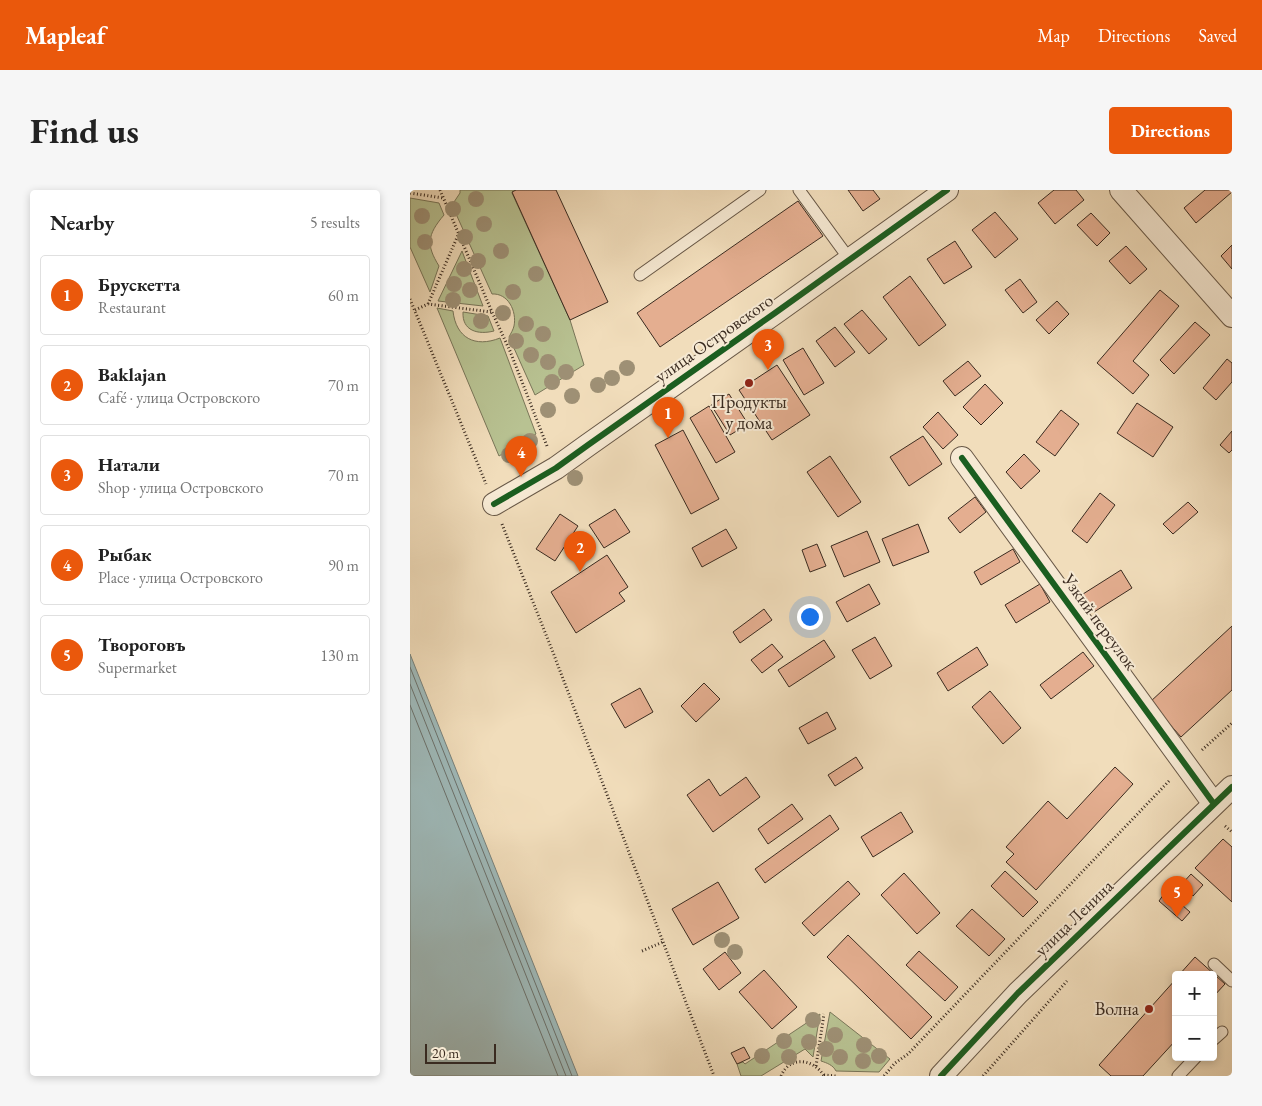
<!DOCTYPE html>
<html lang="en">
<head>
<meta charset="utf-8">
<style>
  body { margin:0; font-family:"EB Garamond",serif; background:#f6f6f6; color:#222 }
  .controls { position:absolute; right:15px; bottom:15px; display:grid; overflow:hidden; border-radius:5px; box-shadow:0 2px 8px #0003 }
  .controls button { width:45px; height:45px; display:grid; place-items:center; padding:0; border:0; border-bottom:1px solid #e0e0e0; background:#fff; color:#222; font:25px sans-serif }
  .scale { position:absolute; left:15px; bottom:12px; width:71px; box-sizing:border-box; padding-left:5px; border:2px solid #3a2b20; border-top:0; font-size:14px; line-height:18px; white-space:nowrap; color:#3a2b20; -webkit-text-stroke:4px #f6e9d3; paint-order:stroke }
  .you { position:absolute; left:399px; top:426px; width:18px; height:18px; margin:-12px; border:4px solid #fff; border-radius:50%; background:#1a73e8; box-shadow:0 0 0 8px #1a73e833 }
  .badge { display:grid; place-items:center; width:32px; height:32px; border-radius:50%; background:#ea580c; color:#fff; font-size:16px; font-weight:700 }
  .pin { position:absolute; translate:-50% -41px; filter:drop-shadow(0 1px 2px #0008) }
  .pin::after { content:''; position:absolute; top:26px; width:18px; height:15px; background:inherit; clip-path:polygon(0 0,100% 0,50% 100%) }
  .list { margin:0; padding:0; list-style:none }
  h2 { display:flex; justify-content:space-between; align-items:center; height:65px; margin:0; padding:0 20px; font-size:21px }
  h2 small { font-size:16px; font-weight:400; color:#767676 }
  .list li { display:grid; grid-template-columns:32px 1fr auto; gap:15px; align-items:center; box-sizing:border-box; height:80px; margin:0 10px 10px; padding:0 10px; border:1px solid #e0e0e0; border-radius:5px }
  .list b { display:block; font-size:19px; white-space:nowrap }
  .list p { margin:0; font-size:16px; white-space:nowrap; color:#767676 }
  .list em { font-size:16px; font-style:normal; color:#767676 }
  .map { position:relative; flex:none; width:822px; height:886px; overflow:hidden; border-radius:5px }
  header { display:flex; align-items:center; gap:30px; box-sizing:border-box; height:70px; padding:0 25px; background:#ea580c; color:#fff }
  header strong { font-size:24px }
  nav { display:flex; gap:28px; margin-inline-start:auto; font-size:18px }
  .intro { display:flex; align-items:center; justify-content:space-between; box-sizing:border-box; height:120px; padding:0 30px }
  h1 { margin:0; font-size:35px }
  .button { padding:12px 22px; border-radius:5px; background:#ea580c; color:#fff; font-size:18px; font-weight:700 }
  main { display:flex; gap:30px; padding:0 30px }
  aside { flex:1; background:#fff; border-radius:5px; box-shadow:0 2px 8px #0003 }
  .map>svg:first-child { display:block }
  .green { fill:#b8c292; stroke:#797659 }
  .water { fill:#9fbaba; stroke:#77817c }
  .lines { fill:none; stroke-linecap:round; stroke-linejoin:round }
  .shore { stroke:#6c726d; stroke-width:1 }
  .building { fill:#e4ae90; stroke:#3a2b20 }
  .lane-casing { stroke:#685847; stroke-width:13 }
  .street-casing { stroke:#685847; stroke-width:24 }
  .path { stroke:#3a2b20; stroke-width:3; stroke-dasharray:1 2.5; stroke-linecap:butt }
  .lane { stroke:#f6e9d3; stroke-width:11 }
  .street { stroke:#f6e9d3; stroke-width:22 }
  .cycleway-casing { stroke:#f6e9d3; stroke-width:9 }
  .cycleway { stroke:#1b5e20; stroke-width:6 }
  .tree { fill:#9e9075 }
  .poi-dot { fill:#8f2418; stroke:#f6e9d3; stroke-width:2 }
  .labels { text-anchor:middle; stroke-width:4; stroke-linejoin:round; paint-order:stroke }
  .street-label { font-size:18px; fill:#3a2b20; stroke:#f6e9d3 }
  .poi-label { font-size:18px; fill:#3a2b20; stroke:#f6e9d3 }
</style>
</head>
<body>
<header>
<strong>Mapleaf</strong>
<nav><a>Map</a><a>Directions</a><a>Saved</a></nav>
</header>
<div class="intro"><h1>Find us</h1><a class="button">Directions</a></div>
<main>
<aside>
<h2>Nearby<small>5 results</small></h2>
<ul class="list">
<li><span class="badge">1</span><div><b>Брускетта</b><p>Restaurant</p></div><em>60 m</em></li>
<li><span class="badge">2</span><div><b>Baklajan</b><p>Café · улица Островского</p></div><em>70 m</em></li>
<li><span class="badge">3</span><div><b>Натали</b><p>Shop · улица Островского</p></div><em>70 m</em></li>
<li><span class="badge">4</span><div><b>Рыбак</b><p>Place · улица Островского</p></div><em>90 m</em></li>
<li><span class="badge">5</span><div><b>Твороговъ</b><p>Supermarket</p></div><em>130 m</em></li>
</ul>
</aside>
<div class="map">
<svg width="822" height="886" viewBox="0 0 822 886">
  <rect width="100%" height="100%" fill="#f1ddbb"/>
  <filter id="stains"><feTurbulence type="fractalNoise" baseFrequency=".004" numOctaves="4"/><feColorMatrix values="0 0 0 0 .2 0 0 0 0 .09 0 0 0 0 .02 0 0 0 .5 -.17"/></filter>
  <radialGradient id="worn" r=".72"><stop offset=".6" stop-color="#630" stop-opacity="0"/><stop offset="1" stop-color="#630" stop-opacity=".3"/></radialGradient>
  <path class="green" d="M50,0H106L102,3L160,130L174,175L125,205L99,147C101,143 103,140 104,136C107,121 98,103 82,104L42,15L50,3Z
    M0,8L29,13L34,25C17,45 16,55 29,76L20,102L0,57Z
    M52,61L73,116L28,111Z
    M27,118L43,121C46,148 65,158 90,148L126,244L89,266Z
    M53,122L78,126L84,141C68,145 52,141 53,122Z
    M420,822L480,869L469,882L426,881C423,875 417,873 411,871Z
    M410,824L403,867L395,859L351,886H331L327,874L333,872L335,874Z"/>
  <path class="water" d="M0,464L168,886H0Z"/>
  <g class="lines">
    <path class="shore" d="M0,477L162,886
      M0,494L156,886
      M0,515L148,886"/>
  </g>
  <path class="building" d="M106,0H146L198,112L160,130L102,2Z
    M438,0H463L470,9L453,21Z
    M644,0H666L674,10L645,34L628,13Z
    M795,0H822V2L786,33L774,18Z
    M388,11L413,46L250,157L227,123Z
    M585,22L608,49L585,68L562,40Z
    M681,23L700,43L687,56L667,35Z
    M545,51L562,77L534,94L517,69Z
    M822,55V79L811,66Z
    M716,56L737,79L720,94L699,71Z
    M500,86L536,135L509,156L473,107Z
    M610,89L627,112L613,123L595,100Z
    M750,100L769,116L723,171L739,185L723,204L687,173Z
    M647,111L659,124L639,144L626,130Z
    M452,120L477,149L459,164L434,134Z
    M785,132L800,145L764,184L750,170Z
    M425,137L445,162L425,177L406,151Z
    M393,158L414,193L394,205L373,170Z
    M817,169L822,173V192L806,210L793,198Z
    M558,171L571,186L545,206L533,191Z
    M367,175L400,225L362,250L329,200Z
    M575,194L593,213L571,235L553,217Z
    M319,204L338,234L320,245L301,215Z
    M727,213L763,237L743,267L707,243Z
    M299,216L325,262L306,273L280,228Z
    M651,220L669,234L645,266L626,252Z
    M528,222L548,245L533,259L513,237Z
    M273,240L309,309L281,324L245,255Z
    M822,241V260L819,263L810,255Z
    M513,246L532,274L499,296L480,267Z
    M614,264L630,281L611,299L596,282Z
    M420,266L451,312L428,327L397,282Z
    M690,303L705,315L677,353L662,341Z
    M565,307L576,322L550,343L538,328Z
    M778,312L788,322L763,344L753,334Z
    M205,319L220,342L194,358L179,335Z
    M150,324L168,336L145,371L126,359Z
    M508,334L519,362L483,376L472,349Z
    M316,339L327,358L292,377L282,358Z
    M457,341L470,372L434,387L421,356Z
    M407,354L416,376L400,382L392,360Z
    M603,359L610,372L571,395L564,382Z
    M197,365L218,397L209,403L215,411L166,443L141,402Z
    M711,380L722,398L684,422L673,404Z
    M459,394L470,414L437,432L426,412Z
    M630,394L640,412L606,433L595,415Z
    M354,419L362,430L330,453L323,442Z
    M822,436V500L771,547L740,512Z
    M465,447L482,476L460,489L442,460Z
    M414,450L425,467L379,497L368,480Z
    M362,454L373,467L352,483L341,470Z
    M567,457L578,475L538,501L527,483Z
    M673,462L684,476L641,509L630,495Z
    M294,493L310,509L286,532L271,516Z
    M230,498L243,522L215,538L201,514Z
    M580,501L611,538L593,554L562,517Z
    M417,522L426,539L398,554L389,538Z
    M446,567L453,578L425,596L418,585Z
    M705,577L723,594L626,700L596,672L604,664L596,657L638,611L657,629Z
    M336,587L350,607L303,642L277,605L299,589L310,606Z
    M382,614L393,629L358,654L348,639Z
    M491,622L503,642L463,667L451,647Z
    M420,625L429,639L355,693L345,679Z
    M813,649L822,657V712L785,678Z
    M595,681L628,712L613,727L581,696Z
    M494,683L530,723L507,744L471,705Z
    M781,684L793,695L783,706L771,695Z
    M438,691L450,704L404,746L392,733Z
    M308,692L329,728L283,755L262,719Z
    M756,701L780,722L772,731L749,711Z
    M562,719L595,749L579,766L546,736Z
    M438,745L522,827L501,849L417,767Z
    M509,761L548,797L535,811L496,775Z
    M315,762L331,783L309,800L293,779Z
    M785,767L815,794L803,807V785H769Z
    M354,780L387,817L362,839L329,802Z
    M766,789V850L733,886H701L689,875Z
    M334,857L340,868L327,874L321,863Z"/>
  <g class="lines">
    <defs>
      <path id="lane" d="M389,0L440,70
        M230,85L350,0
        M804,774L822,791
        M803,850L812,842
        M768,886L786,867"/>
      <path id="street" d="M711,0L822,126
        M552,268L804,614
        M84,314L146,278L178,255L365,123L537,0
        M531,886L608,803L822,597"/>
    </defs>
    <use href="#lane" class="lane-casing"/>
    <use href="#street" class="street-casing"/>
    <path class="path" d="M30,0L82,122L100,161L137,256
      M0,3L33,8
      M0,109L76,294
      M18,114L49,43
      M5,120L18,114L81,122
      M92,334L144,465L304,886
      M792,560L822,533
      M815,636L822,642
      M232,761L253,752
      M406,876L414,824
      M414,885L426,886
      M371,886C380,865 404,869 414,886
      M474,886L485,873L498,864L760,590
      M573,886L657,791"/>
    <use href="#lane" class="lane"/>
    <use href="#street" class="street"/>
    <defs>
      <path id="cycleway" d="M552,268L804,614
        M84,314L146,278L178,255L365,123L537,0
        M531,886L608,803L822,597"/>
    </defs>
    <use href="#cycleway" class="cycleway-casing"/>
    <use href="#cycleway" class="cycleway"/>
  </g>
  <g class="tree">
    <circle cx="66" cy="9" r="8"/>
    <circle cx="43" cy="19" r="8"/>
    <circle cx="12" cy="26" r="8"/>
    <circle cx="74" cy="34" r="8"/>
    <circle cx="55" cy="47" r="8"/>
    <circle cx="15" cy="52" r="8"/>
    <circle cx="91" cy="61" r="8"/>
    <circle cx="68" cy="71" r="8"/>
    <circle cx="54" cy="79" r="8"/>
    <circle cx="126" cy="84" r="8"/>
    <circle cx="44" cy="94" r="8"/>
    <circle cx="60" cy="100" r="8"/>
    <circle cx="103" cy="102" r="8"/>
    <circle cx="43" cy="110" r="8"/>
    <circle cx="93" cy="123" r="8"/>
    <circle cx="71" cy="131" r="8"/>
    <circle cx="116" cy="134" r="8"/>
    <circle cx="133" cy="144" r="8"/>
    <circle cx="106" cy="151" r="8"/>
    <circle cx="121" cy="165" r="8"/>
    <circle cx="138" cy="172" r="8"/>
    <circle cx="217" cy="178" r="8"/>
    <circle cx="156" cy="182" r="8"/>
    <circle cx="202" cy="188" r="8"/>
    <circle cx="142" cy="192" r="8"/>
    <circle cx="188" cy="195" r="8"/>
    <circle cx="162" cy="206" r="8"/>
    <circle cx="138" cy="220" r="8"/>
    <circle cx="120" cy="251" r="8"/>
    <circle cx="99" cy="265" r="8"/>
    <circle cx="165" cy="288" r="8"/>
    <circle cx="312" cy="750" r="8"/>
    <circle cx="325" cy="762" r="8"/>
    <circle cx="403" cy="830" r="8"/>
    <circle cx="425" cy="845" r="8"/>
    <circle cx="374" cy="851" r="8"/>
    <circle cx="399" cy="852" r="8"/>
    <circle cx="454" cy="855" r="8"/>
    <circle cx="416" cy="859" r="8"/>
    <circle cx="352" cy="866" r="8"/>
    <circle cx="469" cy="866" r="8"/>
    <circle cx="379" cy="867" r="8"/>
    <circle cx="430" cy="867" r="8"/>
    <circle cx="453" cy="871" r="8"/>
  </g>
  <g class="poi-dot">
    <circle cx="339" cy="193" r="5"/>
    <circle cx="739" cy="819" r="5"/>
  </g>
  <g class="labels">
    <g class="street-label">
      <text transform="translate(304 148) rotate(-35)" y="6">улица Островского</text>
      <text transform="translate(690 432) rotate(54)" y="6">Узкий переулок</text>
      <text transform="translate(664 728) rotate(-44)" y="6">улица Ленина</text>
    </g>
    <g class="poi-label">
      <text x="339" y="218">Продукты<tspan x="339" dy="21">у дома</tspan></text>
      <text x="729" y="825" text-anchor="end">Волна</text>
    </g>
  </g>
  <rect width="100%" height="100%" filter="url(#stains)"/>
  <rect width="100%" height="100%" fill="url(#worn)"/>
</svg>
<div class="controls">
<button>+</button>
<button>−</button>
</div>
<div class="scale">20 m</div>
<div class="you"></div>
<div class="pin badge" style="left:258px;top:248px">1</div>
<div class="pin badge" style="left:170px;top:382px">2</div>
<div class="pin badge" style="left:358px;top:180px">3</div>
<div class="pin badge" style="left:111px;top:287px">4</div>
<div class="pin badge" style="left:767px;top:727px">5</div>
</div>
</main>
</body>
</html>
